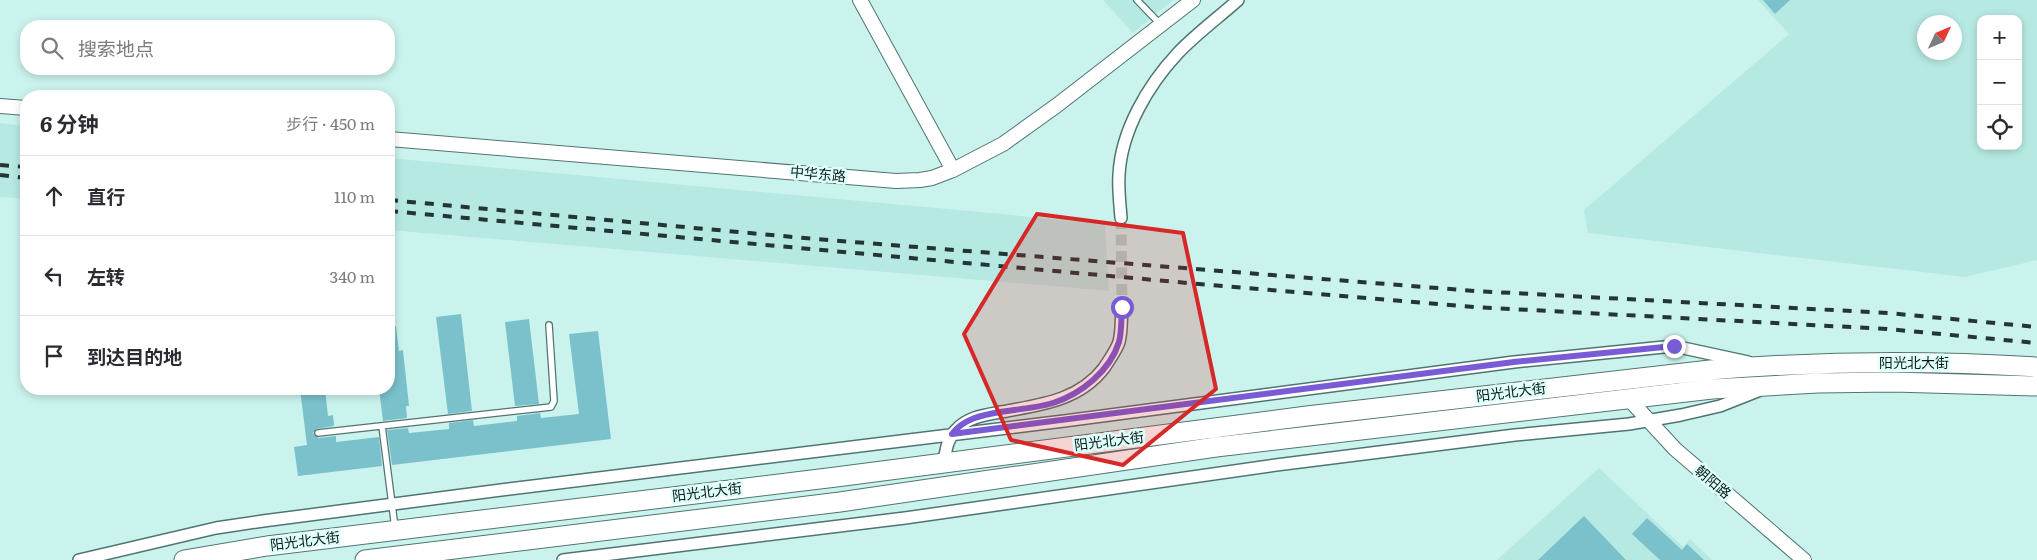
<!DOCTYPE html>
<html lang="zh">
<head>
<meta charset="utf-8">
<style>
  body { margin:0; font-family:Literata,"Noto Sans SC",serif; background:#f7f7f7; color:#2b2b33 }
  .controls { position:absolute; right:15px; top:15px; display:grid; overflow:hidden; border-radius:10px; box-shadow:0 2px 8px #0003 }
  .controls button { width:45px; height:45px; display:grid; place-items:center; padding:0; border:0; border-bottom:1px solid #e1e1e2; background:#fff; color:#2b2b33; font:25px sans-serif }
  .compass { position:absolute; left:1917px; top:15px; width:45px; height:45px; border-radius:50%; background:#fff; box-shadow:0 2px 8px #0003; rotate:46deg }
  .stop { position:absolute; width:15px; height:15px; margin:-11px; border:4px solid #775cd6; border-radius:50%; background:#fff }
  .stop.end { background:#775cd6; border-color:#fff; box-shadow:0 1px 5px #0008 }
  .list { margin:0; padding:0; list-style:none }
  h2 { display:flex; justify-content:space-between; align-items:center; height:65px; margin:0; padding:0 20px; font-size:21px }
  h2 small { font-size:16px; font-weight:400; color:#7c7c81 }
  .list li { display:grid; grid-template-columns:32px 1fr auto; gap:15px; align-items:center; box-sizing:border-box; height:80px; padding:0 20px; border-top:1px solid #e1e1e2 }
  .list b { display:block; font-size:19px; white-space:nowrap }
  .list em { font-size:16px; font-style:normal; color:#7c7c81 }
  .icon { flex:none; width:28px; height:28px; fill:none; stroke:currentColor; stroke-width:2; stroke-linecap:round; stroke-linejoin:round }
  .map { position:relative; flex:none; width:2037px; height:560px; overflow:hidden }
  .search { position:absolute; background:#fff; box-shadow:0 2px 8px #0003; left:20px; top:20px; width:375px; height:55px; display:flex; align-items:center; gap:12px; box-sizing:border-box; padding:0 18px; border-radius:20px; color:#7c7c81; font-size:19px }
  .panel { position:absolute; background:#fff; box-shadow:0 2px 8px #0003; left:20px; top:90px; width:375px; height:305px; border-radius:20px }
  .map>svg:first-child { display:block }
  .built { fill:#b7e9e3; fill-rule:evenodd }
  .building { fill:#7ac1cb }
  .lines { fill:none; stroke-linecap:round; stroke-linejoin:round }
  .minor-tunnel { stroke:#aed3ce; stroke-width:11; stroke-dasharray:11 5.5; stroke-linecap:butt }
  .service-casing { stroke:#507571; stroke-width:8 }
  .minor-casing { stroke:#507571; stroke-width:14 }
  .tertiary-casing { stroke:#507571; stroke-width:16 }
  .trunk-casing { stroke:#507571; stroke-width:21 }
  .service { stroke:#fff; stroke-width:5.5 }
  .minor { stroke:#fff; stroke-width:11 }
  .tertiary { stroke:#fff; stroke-width:14 }
  .trunk { stroke:#fff; stroke-width:19 }
  .rail { stroke:#233534; stroke-width:4; stroke-dasharray:9 9; stroke-linecap:butt }
  .route { stroke:#775cd6; stroke-width:6 }
  .marked { fill:#d62828; fill-opacity:0.2; stroke:#d62828; stroke-width:4; stroke-linejoin:round }
  .labels { text-anchor:middle; stroke-width:5; stroke-linejoin:round; paint-order:stroke }
  .street-label { font-size:14px; fill:#0c1b1a; stroke:#defffa }
</style>
</head>
<body>
<div class="map">
<svg width="2037" height="560" viewBox="0 0 2037 560">
  <rect width="100%" height="100%" fill="#cbf3ee"/>
  <path class="built" d="M1103,0H1173L1133,33Z
    M1758,0H2037V260L1965,277L1588,233L1584,210L1789,34ZM1981,19H2018V146H1981ZM1924,22H1954V52H1924Z
    M0,123L26,126V199L0,197Z
    M389,158L1003,214L1105,225L1109,291L389,230Z
    M1599,468L1683,547L1690,539L1712,560H1497Z"/>
  <path class="building" d="M1763,0H1790L1775,14Z
    M461,314L472,411L448,414L436,317Z
    M529,319L539,404L515,406L505,322Z
    M396,326L399,351L403,350L409,406H406L407,418L383,421L379,389H389V327Z
    M598,331L611,439L392,465L387,430L408,428L409,433L449,429V423L473,420L474,426L517,421V416L540,413L541,418L579,414L569,334Z
    M300,389H325L328,416L333,415L334,426L316,429L313,433L315,436L319,438L336,436V442L379,437L382,466L298,476L294,447L307,445Z
    M1584,516L1626,560H1538Z
    M1647,518L1682,550L1687,544L1704,560H1660L1632,534Z"/>
  <g class="lines">
    <path class="minor-tunnel" d="M1121,218L1122,307"/>
    <defs>
      <path id="service" d="M1137,0L1161,25
        M382,426L395,528
        M318,433L551,407L554,401L549,325"/>
      <path id="minor" d="M1121,218C1120,204 1118,189 1119,175C1121,131 1148,85 1178,53C1196,34 1218,18 1238,0
        M944,462C946,450 947,439 956,430C967,417 985,415 1001,412C1039,405 1079,401 1104,368C1109,360 1116,351 1119,342C1122,331 1121,318 1122,307
        M79,560L216,528L263,521L501,490L1064,421L1514,362L1674,346L1748,362
        M563,560L905,518L1276,465L1515,435L1629,424L1681,415L1720,406L1758,391"/>
      <path id="tertiary" d="M860,0L953,170
        M0,106L26,108
        M389,139L896,181L920,180L932,178L953,170L1003,144L1056,106L1193,0
        M1628,398L1675,449L1804,560"/>
      <path id="trunk" d="M184,560L267,546L836,477L1307,416L1710,370C1819,361 1928,360 2037,367
        M365,560L840,502L1216,447L1712,389L1818,383L1893,382L2037,386"/>
    </defs>
    <use href="#service" class="service-casing"/>
    <use href="#minor" class="minor-casing"/>
    <use href="#tertiary" class="tertiary-casing"/>
    <use href="#trunk" class="trunk-casing"/>
    <use href="#service" class="service"/>
    <use href="#minor" class="minor"/>
    <use href="#tertiary" class="tertiary"/>
    <use href="#trunk" class="trunk"/>
    <path class="rail" d="M0,165L26,167
      M0,175L26,178
      M389,200L815,239L1475,291L1888,313L2037,327
      M389,211L1199,284L1474,307L1887,329L2037,343"/>
  </g>
  <g class="lines">
    <path class="route" d="M1122,307C1121,318 1122,331 1119,342C1110,371 1081,394 1053,403C1037,408 1017,409 1000,412C982,415 963,419 952,434L1514,362L1674,346"/>
  </g>
  <path class="marked" d="M1037,214L1183,233L1216,389L1123,465L1011,440L964,334Z"/>
  <g class="labels">
    <g class="street-label">
      <text transform="translate(818 174) rotate(5)" y="5">中华东路</text>
      <text x="1914" y="368">阳光北大街</text>
      <text transform="translate(1511 392) rotate(-7)" y="5">阳光北大街</text>
      <text transform="translate(1109 441) rotate(-7)" y="5">阳光北大街</text>
      <text transform="translate(1713 482) rotate(41)" y="5">朝阳路</text>
      <text transform="translate(707 492) rotate(-7)" y="5">阳光北大街</text>
      <text transform="translate(305 541) rotate(-7)" y="5">阳光北大街</text>
    </g>
  </g>
</svg>
<div class="controls">
<button>+</button>
<button>−</button>
<button><svg class="icon" aria-label="locate" viewBox="0 0 24 24"><circle cx="12" cy="12" r="6"/><path d="M12 2v4M12 18v4M2 12h4M18 12h4"/></svg></button>
</div>
<svg class="compass" viewBox="-18 -18 36 36"><path d="M0-13l5 13h-10z" fill="#e53935"/><path d="M0 13l5-13h-10z" fill="#7c7c81"/></svg>
<div class="stop" style="left:1122px;top:307px"></div>
<div class="stop end" style="left:1674px;top:346px"></div>
<div class="search"><svg class="icon" aria-label="search" viewBox="0 0 24 24"><circle cx="10" cy="10" r="6"/><path d="M15 15l6 6"/></svg>搜索地点</div>
<section class="panel">
<h2>6 分钟<small>步行 · 450 m</small></h2>
<ul class="list">
<li><svg class="icon" aria-label="ahead" viewBox="0 0 24 24"><path d="M12 20V5M6 11l6-6 6 6"/></svg><div><b>直行</b></div><em>110 m</em></li>
<li><svg class="icon" aria-label="left" viewBox="0 0 24 24"><path d="M17 20v-9H6M10 6l-5 5 5 5"/></svg><div><b>左转</b></div><em>340 m</em></li>
<li><svg class="icon" aria-label="arrive" viewBox="0 0 24 24"><path d="M6 21V4h12l-3 4 3 4H6"/></svg><div><b>到达目的地</b></div></li>
</ul>
</section>
</div>
</body>
</html>
